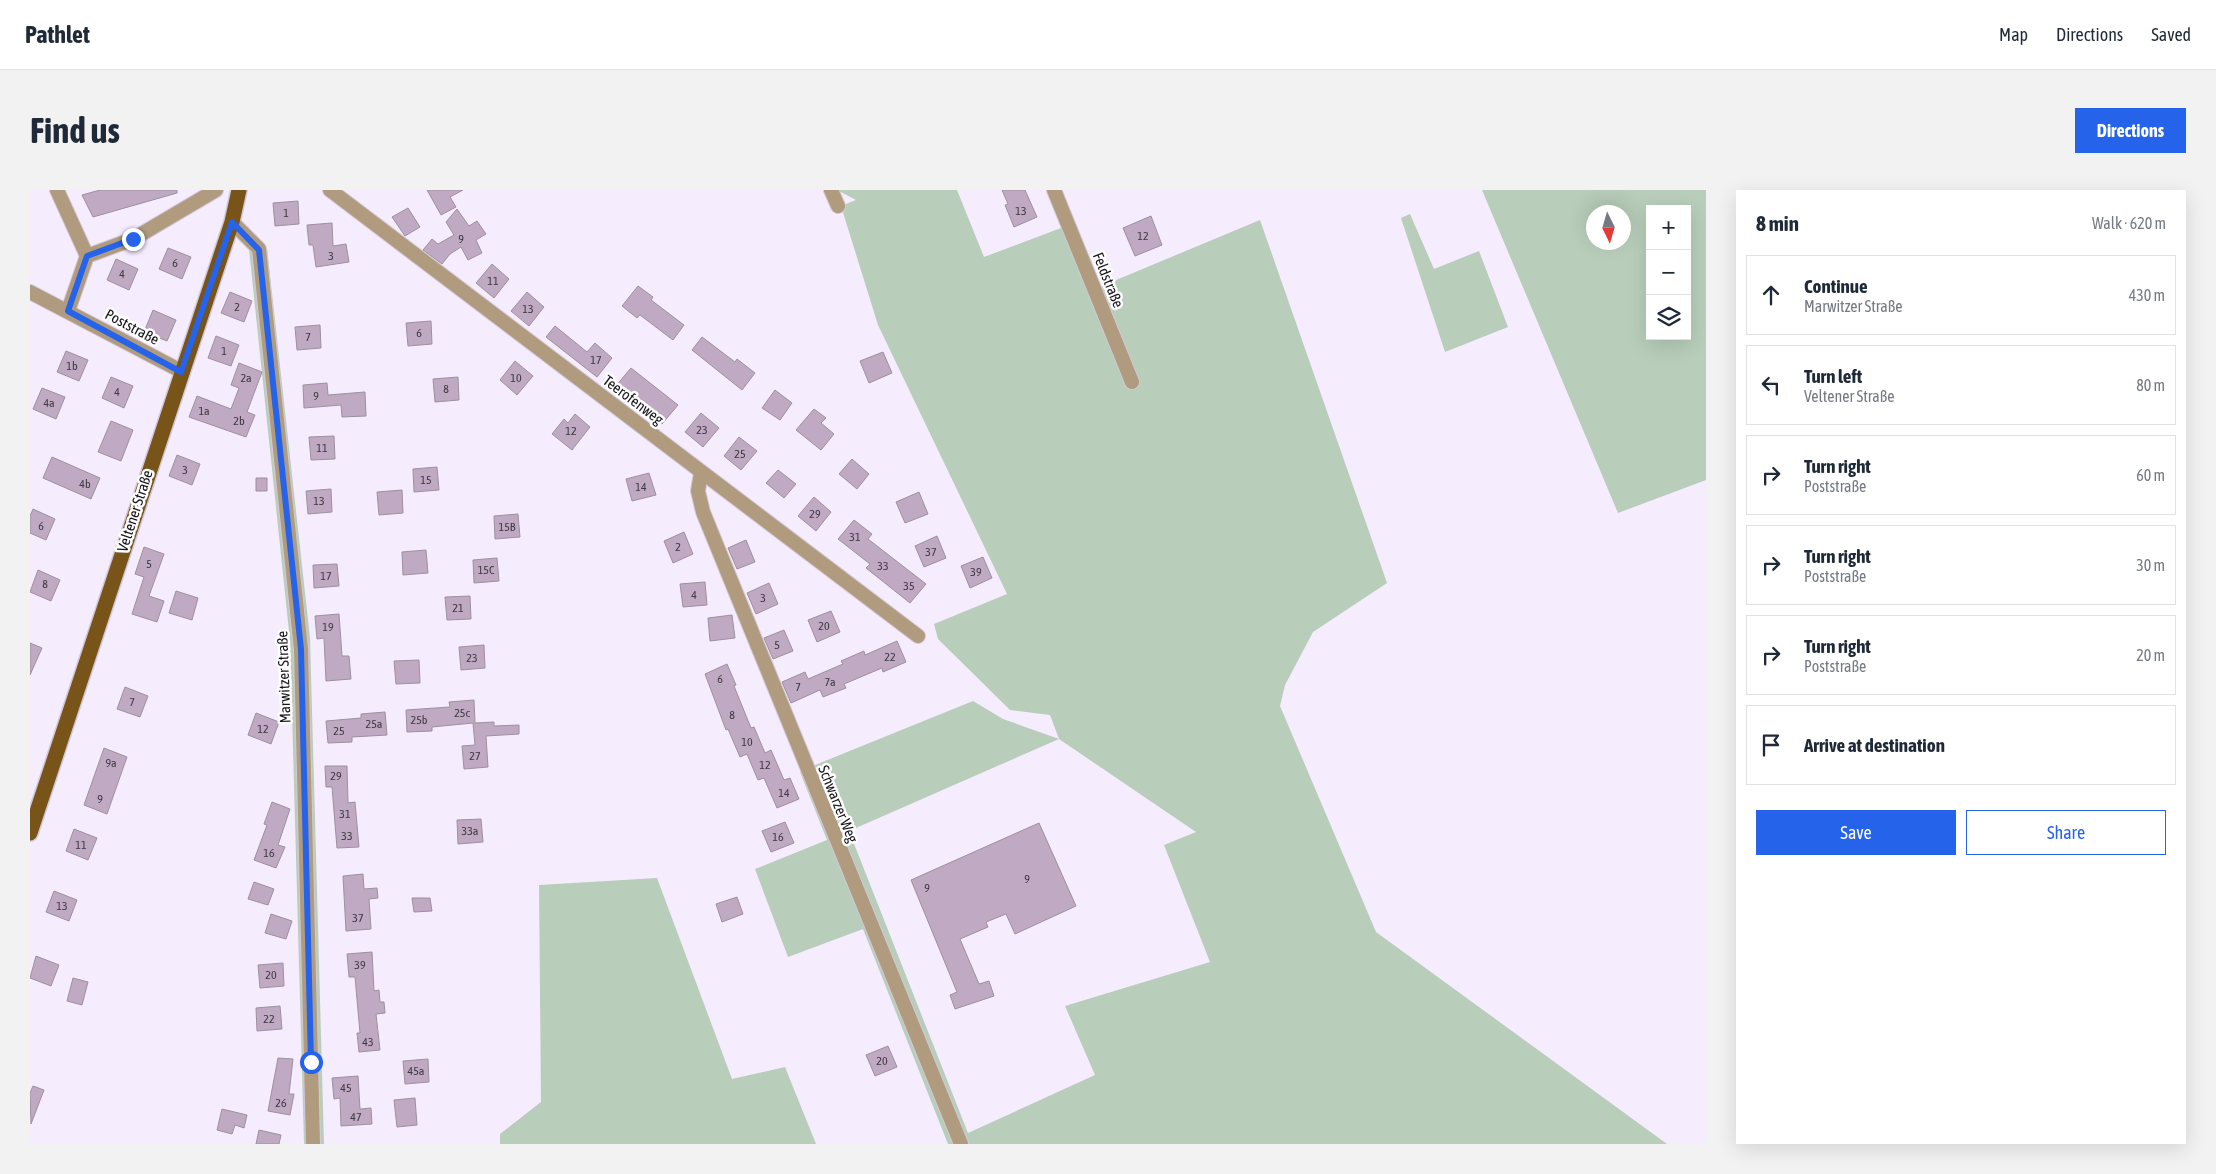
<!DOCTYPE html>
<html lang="en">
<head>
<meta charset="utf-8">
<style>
  body { margin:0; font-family:"Asap Condensed",sans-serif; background:#f2f2f3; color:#1f2937 }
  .controls { position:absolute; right:15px; top:15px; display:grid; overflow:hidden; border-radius:0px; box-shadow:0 5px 20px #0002 }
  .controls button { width:45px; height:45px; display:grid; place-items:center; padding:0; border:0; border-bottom:1px solid #e0e1e3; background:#fff; color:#1f2937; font:25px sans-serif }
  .compass { position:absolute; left:1556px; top:15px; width:45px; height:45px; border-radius:50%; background:#fff; box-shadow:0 5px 20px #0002; rotate:175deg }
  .stop { position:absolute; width:15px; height:15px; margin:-11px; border:4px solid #2563eb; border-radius:50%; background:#fff }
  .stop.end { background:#2563eb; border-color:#fff; box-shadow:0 1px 5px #0008 }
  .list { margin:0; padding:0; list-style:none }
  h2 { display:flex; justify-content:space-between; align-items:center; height:65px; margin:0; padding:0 20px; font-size:21px }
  h2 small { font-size:16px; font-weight:400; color:#747a83 }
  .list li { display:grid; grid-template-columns:32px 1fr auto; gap:15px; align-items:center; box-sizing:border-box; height:80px; margin:0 10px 10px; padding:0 10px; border:1px solid #e0e1e3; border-radius:0px }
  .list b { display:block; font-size:19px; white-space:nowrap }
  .list p { margin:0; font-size:16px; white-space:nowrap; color:#747a83 }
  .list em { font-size:16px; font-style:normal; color:#747a83 }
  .actions { display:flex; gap:10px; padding:15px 20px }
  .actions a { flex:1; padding:11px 0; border:1px solid #2563eb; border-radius:0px; text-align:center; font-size:18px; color:#2563eb }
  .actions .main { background:#2563eb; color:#fff }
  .icon { flex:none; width:28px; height:28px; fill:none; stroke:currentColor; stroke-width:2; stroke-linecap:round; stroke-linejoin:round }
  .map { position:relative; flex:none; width:1676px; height:954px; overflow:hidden; border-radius:0px }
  header { display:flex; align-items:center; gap:30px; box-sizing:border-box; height:70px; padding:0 25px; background:#fff; border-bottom:1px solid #e0e1e3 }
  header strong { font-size:24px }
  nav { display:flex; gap:28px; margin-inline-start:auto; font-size:18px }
  .intro { display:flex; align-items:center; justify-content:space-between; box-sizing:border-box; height:120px; padding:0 30px }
  h1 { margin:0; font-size:35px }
  .button { padding:12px 22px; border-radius:0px; background:#2563eb; color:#fff; font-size:18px; font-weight:700 }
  main { display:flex; gap:30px; padding:0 30px }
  aside { flex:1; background:#fff; border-radius:0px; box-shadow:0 5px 20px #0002 }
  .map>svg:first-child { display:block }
  .green { fill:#b8cdba; fill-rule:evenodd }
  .building { fill:#c0a9c3; stroke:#9d909f }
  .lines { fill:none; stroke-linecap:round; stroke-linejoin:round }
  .minor-casing { stroke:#d1c9d9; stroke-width:16 }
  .major-casing { stroke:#d1c9d9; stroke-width:18 }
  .minor { stroke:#b09b7f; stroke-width:14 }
  .major { stroke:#785418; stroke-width:15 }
  .route { stroke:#2563eb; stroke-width:6 }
  .labels { text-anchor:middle; stroke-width:5; stroke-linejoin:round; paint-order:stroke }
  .number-label { font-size:12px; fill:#403843 }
  .street-label { font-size:15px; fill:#151218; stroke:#fdfdfd }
</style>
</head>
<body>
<header>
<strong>Pathlet</strong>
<nav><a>Map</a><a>Directions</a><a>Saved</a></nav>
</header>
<div class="intro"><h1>Find us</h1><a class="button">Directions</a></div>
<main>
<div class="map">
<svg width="1676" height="954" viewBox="0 0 1676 954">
  <rect width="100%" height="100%" fill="#f5ecfe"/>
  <path class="green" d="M807,0H927L954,67L1039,35L1067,98L1230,30L1357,393L1283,442L1255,495L1250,516L1346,742L1637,954H918L833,739L758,767L725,679L797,650L770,582L790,573L943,511L973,529L1029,549L1020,525L980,520L908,449L904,434L977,404L848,135L811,16L826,10ZM1029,549L1166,642L1134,655L1180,772L1035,816L1065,885L938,943L819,641Z
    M1452,0H1676V290L1588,323ZM1620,19H1657V146H1620ZM1564,22H1594V52H1564Z
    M1380,24L1404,79L1449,61L1478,137L1415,162L1371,28Z
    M237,58L280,448L294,954H274L260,451L219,59Z
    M627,688L702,889L755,877L786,954H470V944L511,912L509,695Z"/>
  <path class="building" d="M70,0H147V3L63,27L52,5Z
    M397,0H433L420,7L426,17L411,25Z
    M972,0H995L1007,27L984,37L975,15L978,14Z
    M268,11L269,34L245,36L243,13Z
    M378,18L390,37L375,46L362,27Z
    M427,19L439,36L447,31L456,44L446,50L452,63L438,70L431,57L420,64L412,74L393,60L402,49L408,54L424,45L416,32Z
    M1121,26L1132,55L1105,66L1093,38Z
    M302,33L303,56L316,54L319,72L286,77L283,55H279L277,35Z
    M138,58L161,67L152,89L129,79Z
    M86,69L108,79L99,100L77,90Z
    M462,74L479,89L464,108L446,93Z
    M608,96L623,107L621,110L654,135L643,150L610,125L607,128L592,116Z
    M200,102L222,111L214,132L191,123Z
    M497,102L514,117L499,136L481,121Z
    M123,120L146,130L137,151L114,142Z
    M401,131L402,154L378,156L376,133Z
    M290,135L291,158L267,160L265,137Z
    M525,136L557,162L565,153L582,168L567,187L516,147Z
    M186,146L209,155L201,176L178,168Z
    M672,147L705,172L707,169L725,183L712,200L662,160Z
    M36,161L58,170L49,191L27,182Z
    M853,162L862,183L839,193L830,171Z
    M485,171L503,186L487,205L470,190Z
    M209,173L232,182L217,222L225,225L216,247L159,227L167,206L201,219L209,198L201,195Z
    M601,178L648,215L632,234L585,197Z
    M81,187L103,196L94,218L72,208Z
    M428,187L429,210L405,212L403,189Z
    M297,193L298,205L335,202L336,226L312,227L311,215L274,218L273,195Z
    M12,198L35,207L26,229L3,219Z
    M745,200L762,213L750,230L732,218Z
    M784,219L796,228L791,233L804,244L791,260L766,240Z
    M671,223L689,238L673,257L655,242Z
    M545,224L560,237L542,260L522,244L534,229L538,233Z
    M81,231L103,240L91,271L68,262Z
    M304,246L305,269L281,270L279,247Z
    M709,247L727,261L711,280L694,266Z
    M147,265L170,274L162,295L139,286Z
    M22,267L70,288L61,309L13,288Z
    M822,269L839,284L827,299L809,284Z
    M407,277L409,300L384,302L383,279Z
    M748,280L766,294L754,308L736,293Z
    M619,283L626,305L602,311L596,289Z
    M226,288H237V301H226Z
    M301,299L302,322L278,324L276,301Z
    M372,300L373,323L349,325L347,302Z
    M889,302L898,324L875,333L866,312Z
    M784,307L801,322L786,341L768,326Z
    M3,319L25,329L16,350L0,343V326Z
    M488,324L490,347L465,349L464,326Z
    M824,330L842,344L838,349L896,394L880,413L836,378L840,374L808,349Z
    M654,342L663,364L643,373L634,351Z
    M907,346L916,368L894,377L885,356Z
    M716,350L725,372L707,379L698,358Z
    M114,357L134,364L119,406L134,411L127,432L102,424L114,387L105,384Z
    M396,360L398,383L373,385L372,362Z
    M953,367L962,388L940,398L931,376Z
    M467,368L469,391L444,393L443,370Z
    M307,374L309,396L284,398L283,375Z
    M8,380L30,390L21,411L0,402Z
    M675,392L677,415L653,417L650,394Z
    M739,393L748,414L726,424L717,403Z
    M146,401L168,408L162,430L139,423Z
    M440,406L441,429L417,430L415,407Z
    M801,421L810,442L787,452L778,430Z
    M309,424L312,466H319L321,489L296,491L294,448L287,449L285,426Z
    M702,425L705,448L680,451L678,428Z
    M754,440L763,461L743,469L734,448Z
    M867,451L876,472L853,482L852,478L814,494L816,498L793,507L790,500L761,513L752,492L775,482L778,489L813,474L811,471L834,461L835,465Z
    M0,453L12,458L0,485Z
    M454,455L455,478L431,480L429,457Z
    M389,470L390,493L366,494L364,471Z
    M697,474L706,495L704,496L721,538L724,537L735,563L741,560L754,590L760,588L769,609L747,618L734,588L728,590L717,564L710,567L698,539L696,540L675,484Z
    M95,497L118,506L110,527L87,519Z
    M444,510L445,533L464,532V536L489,535V544L456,546L458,577L434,579L432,556L445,555L443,533L402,537V541L377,542L376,520L420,517L419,512Z
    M355,522L357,545L322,547V552L298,553L296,531L331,528V524Z
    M226,523L249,532L241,554L218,545Z
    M74,558L97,567L77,624L54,615Z
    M295,576H317L318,613L325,612L329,657L307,658L302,597H296Z
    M242,612L260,619L248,655L255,657L246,678L224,670L237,635L234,634Z
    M451,629L453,652L428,654L427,630Z
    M755,632L764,653L741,662L732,641Z
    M1009,633L1046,716L985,744L976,724L956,732L958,737L930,749L949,794L959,791L964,806L925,819L920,805L927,802L881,690Z
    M44,639L67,648L58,670L36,661Z
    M333,684L334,699L347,698L348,708L339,709L341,739L316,741L313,686Z
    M224,692L244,699L238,715L218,709Z
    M24,701L47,710L39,731L16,722Z
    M707,707L713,724L692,732L686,714Z
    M382,708H400L402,721L384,722Z
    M241,724L262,731L256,749L235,743Z
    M342,762L344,801L349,800L350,812H354L355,823L346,824L350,860L329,862L327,843H330L325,787H319L317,764Z
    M6,766L29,775L21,796L0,788Z
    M253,773L254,796L230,798L228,775Z
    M43,788L58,792L52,815L37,811Z
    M250,816L252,839L227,841L226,818Z
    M858,856L867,877L845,886L836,865Z
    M248,868L263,869L259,904H264L260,925L238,921Z
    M398,869L399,892L375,894L373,871Z
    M328,886L330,919L341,918L342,934L311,936L310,908L304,909L302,888Z
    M3,896L14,900L1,934L0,903Z
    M385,908L387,935L367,937L364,910Z
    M192,919L217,925L214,938L205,935L202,944L187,940Z
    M229,940L251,945L249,954H226Z"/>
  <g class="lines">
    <defs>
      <path id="minor" d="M27,0L57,66L38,121
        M300,0L888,446
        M801,0L808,16
        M1024,0L1102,192
        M202,32L229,59L271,459L283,954
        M57,66L103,49L186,0
        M0,102L151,181
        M671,283L668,301L673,322L931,954"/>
      <path id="major" d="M0,643L202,32L209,0"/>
    </defs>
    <use href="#minor" class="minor-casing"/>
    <use href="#major" class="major-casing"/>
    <use href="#minor" class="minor"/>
    <use href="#major" class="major"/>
  </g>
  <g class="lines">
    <path class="route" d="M103,49L57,66L38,121L151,182L202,32L229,60L271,459L281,872"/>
  </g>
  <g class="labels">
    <g class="number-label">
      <text x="991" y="25">13</text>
      <text x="256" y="27">1</text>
      <text x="1113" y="50">12</text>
      <text x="431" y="53">9</text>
      <text x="301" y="70">3</text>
      <text x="145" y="77">6</text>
      <text x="92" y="88">4</text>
      <text x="463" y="95">11</text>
      <text x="207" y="121">2</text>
      <text x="498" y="123">13</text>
      <text x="389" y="147">6</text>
      <text x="278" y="151">7</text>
      <text x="194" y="165">1</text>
      <text x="566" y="174">17</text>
      <text x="42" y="180">1b</text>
      <text x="216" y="192">2a</text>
      <text x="486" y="192">10</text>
      <text x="416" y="203">8</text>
      <text x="87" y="206">4</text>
      <text x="286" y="210">9</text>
      <text x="19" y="217">4a</text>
      <text x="174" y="225">1a</text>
      <text x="209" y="235">2b</text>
      <text x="672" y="244">23</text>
      <text x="541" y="245">12</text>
      <text x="292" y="262">11</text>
      <text x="710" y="268">25</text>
      <text x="155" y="284">3</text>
      <text x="396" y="294">15</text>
      <text x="55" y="298">4b</text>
      <text x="611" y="301">14</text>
      <text x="289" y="315">13</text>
      <text x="785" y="328">29</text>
      <text x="11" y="340">6</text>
      <text x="477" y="341">15B</text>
      <text x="825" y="351">31</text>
      <text x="648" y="361">2</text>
      <text x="901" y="366">37</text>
      <text x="119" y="378">5</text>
      <text x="853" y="380">33</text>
      <text x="456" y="384">15C</text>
      <text x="946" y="386">39</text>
      <text x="296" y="390">17</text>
      <text x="15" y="398">8</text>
      <text x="879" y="400">35</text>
      <text x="664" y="409">4</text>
      <text x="733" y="412">3</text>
      <text x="428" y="422">21</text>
      <text x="794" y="440">20</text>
      <text x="298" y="441">19</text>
      <text x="747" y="459">5</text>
      <text x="860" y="471">22</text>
      <text x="442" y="472">23</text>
      <text x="690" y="493">6</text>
      <text x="800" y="496">7a</text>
      <text x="768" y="501">7</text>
      <text x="102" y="516">7</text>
      <text x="432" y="527">25c</text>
      <text x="702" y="529">8</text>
      <text x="389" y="534">25b</text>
      <text x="344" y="538">25a</text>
      <text x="233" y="543">12</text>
      <text x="309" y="545">25</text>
      <text x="717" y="556">10</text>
      <text x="445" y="570">27</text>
      <text x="81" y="577">9a</text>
      <text x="735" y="579">12</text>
      <text x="306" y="590">29</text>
      <text x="754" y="607">14</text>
      <text x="70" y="613">9</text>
      <text x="315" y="628">31</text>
      <text x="440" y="645">33a</text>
      <text x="317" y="650">33</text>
      <text x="748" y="651">16</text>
      <text x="51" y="659">11</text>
      <text x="239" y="667">16</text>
      <text x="997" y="693">9</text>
      <text x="897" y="702">9</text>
      <text x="32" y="720">13</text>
      <text x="328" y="732">37</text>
      <text x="330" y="779">39</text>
      <text x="241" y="789">20</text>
      <text x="239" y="833">22</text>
      <text x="338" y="856">43</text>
      <text x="852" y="875">20</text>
      <text x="386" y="885">45a</text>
      <text x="316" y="902">45</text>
      <text x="251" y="917">26</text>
      <text x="326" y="931">47</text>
    </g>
    <g class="street-label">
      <text transform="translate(1078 90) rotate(68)" y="5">Feldstraße</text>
      <text transform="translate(102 137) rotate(28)" y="5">Poststraße</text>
      <text transform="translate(603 210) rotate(37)" y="5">Teerofenweg</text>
      <text transform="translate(105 321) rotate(-72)" y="5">Veltener Straße</text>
      <text transform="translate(254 487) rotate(-92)" y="5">Marwitzer Straße</text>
      <text transform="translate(808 614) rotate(68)" y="5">Schwarzer Weg</text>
    </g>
  </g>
</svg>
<div class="controls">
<button>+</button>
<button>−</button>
<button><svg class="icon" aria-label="layers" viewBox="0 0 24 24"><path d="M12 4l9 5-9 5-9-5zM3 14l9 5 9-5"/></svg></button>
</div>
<svg class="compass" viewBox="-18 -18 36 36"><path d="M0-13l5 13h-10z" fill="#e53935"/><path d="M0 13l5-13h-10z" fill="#747a83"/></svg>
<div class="stop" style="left:281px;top:872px"></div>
<div class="stop end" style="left:103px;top:49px"></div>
</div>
<aside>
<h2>8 min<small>Walk · 620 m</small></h2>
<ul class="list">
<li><svg class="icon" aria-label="ahead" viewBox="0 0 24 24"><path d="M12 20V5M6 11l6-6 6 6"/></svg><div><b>Continue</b><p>Marwitzer Straße</p></div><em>430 m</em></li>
<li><svg class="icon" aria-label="left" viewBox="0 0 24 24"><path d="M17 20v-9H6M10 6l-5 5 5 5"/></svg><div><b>Turn left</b><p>Veltener Straße</p></div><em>80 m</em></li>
<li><svg class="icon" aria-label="right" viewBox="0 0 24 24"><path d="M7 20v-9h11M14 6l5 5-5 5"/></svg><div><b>Turn right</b><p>Poststraße</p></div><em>60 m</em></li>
<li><svg class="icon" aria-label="right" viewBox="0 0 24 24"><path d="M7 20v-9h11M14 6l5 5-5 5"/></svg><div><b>Turn right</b><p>Poststraße</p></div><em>30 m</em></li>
<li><svg class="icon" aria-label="right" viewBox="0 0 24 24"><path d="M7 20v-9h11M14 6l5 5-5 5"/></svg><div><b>Turn right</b><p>Poststraße</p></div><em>20 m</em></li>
<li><svg class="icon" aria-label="arrive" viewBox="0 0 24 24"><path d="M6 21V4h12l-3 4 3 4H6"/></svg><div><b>Arrive at destination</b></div></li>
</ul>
<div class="actions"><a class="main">Save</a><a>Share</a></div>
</aside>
</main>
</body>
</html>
